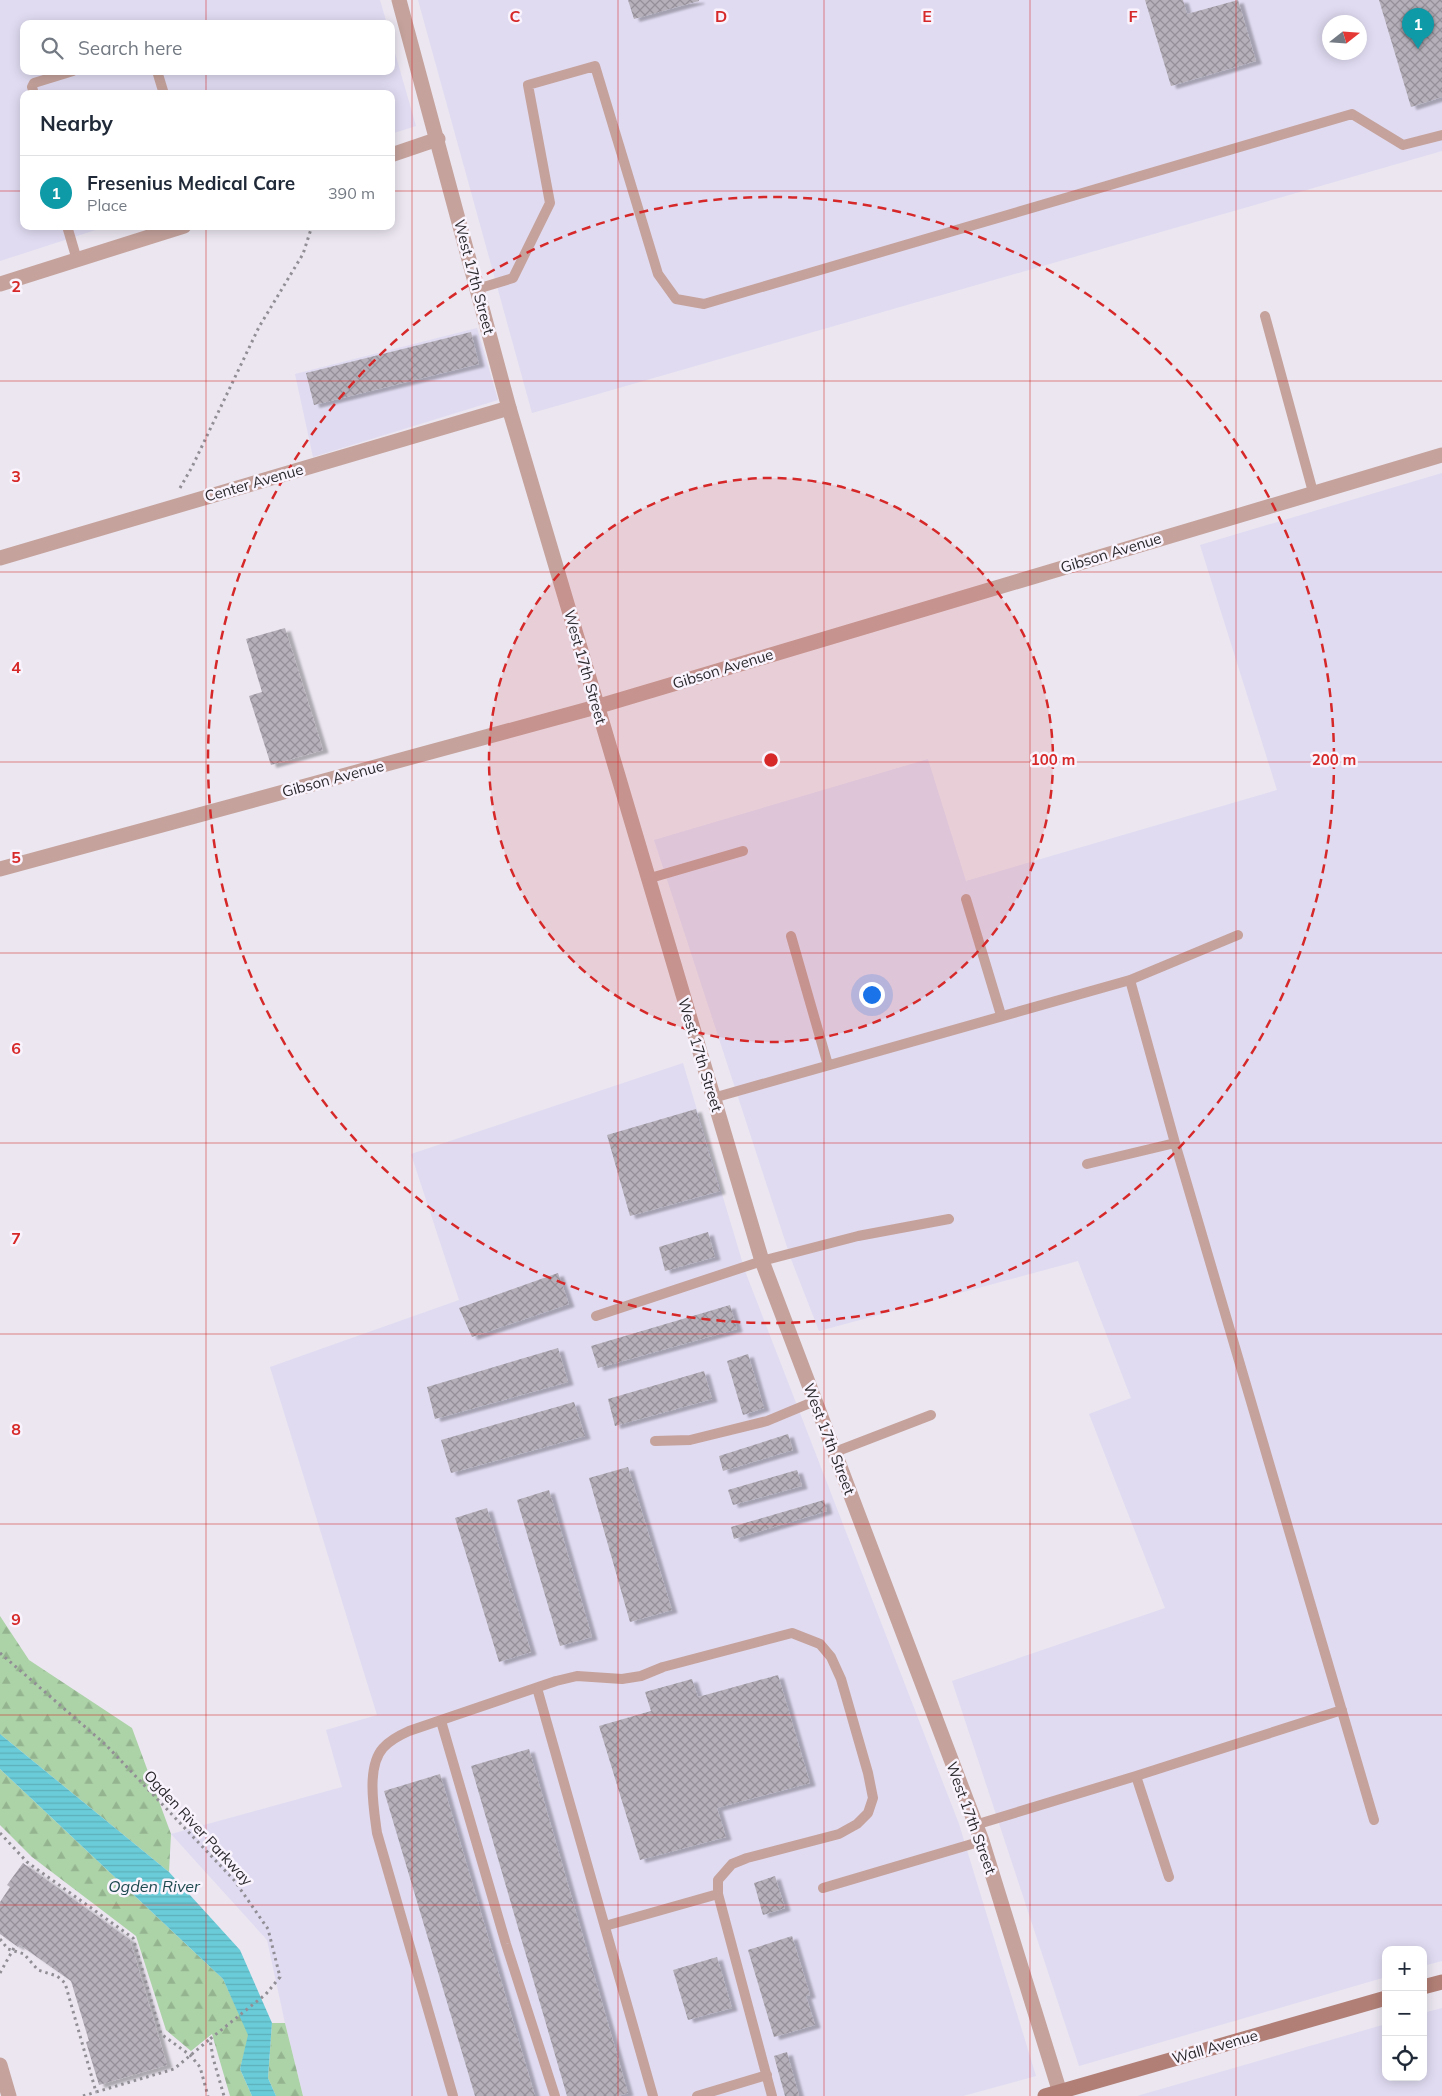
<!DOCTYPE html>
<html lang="en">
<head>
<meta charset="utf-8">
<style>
  body { margin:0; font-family:Mulish,sans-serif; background:#f6f6f7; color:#1f2937 }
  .controls { position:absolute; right:15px; bottom:15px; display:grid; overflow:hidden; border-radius:10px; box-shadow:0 2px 12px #0003 }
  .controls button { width:45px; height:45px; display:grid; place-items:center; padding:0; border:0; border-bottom:1px solid #e0e1e3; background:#fff; color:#1f2937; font:25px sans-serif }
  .compass { position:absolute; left:1322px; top:15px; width:45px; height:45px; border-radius:50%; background:#fff; box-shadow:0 2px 12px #0003; rotate:73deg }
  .you { position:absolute; left:871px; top:994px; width:18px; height:18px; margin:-12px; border:4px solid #fff; border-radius:50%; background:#1a73e8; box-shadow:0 0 0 8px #1a73e833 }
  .badge { display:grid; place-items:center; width:32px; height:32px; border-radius:50%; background:#b45309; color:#fff; font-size:16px; font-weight:700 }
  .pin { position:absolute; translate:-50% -41px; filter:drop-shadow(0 1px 2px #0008) }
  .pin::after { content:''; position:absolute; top:26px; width:18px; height:15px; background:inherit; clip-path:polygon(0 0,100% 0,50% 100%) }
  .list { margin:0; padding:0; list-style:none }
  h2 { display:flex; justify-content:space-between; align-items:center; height:65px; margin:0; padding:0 20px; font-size:21px }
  h2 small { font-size:16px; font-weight:400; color:#747a83 }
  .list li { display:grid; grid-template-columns:32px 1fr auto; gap:15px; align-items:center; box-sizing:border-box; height:75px; padding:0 20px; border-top:1px solid #e0e1e3 }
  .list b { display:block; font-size:19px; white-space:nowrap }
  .list p { margin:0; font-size:16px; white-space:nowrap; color:#747a83 }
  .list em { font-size:16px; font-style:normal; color:#747a83 }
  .icon { flex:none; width:28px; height:28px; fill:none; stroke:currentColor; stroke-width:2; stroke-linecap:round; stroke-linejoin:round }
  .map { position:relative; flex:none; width:1442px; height:2096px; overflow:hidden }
  .search { position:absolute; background:#fff; box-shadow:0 2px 12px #0003; left:20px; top:20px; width:375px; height:55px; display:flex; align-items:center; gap:12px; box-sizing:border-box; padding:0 18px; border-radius:10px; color:#747a83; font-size:19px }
  .panel { position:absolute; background:#fff; box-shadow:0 2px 12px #0003; left:20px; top:90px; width:375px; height:140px; border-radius:10px }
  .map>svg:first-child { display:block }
  .industrial { fill:#e0dbf1; fill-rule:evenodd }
  .forest { fill:url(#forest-firs) }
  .water { fill:url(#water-rules) }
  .building { fill:url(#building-cross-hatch); filter:url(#shadow) }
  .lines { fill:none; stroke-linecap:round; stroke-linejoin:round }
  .path { stroke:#928e95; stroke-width:3; stroke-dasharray:2.5 4; stroke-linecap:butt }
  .service { stroke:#c5a29c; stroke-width:10 }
  .minor { stroke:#c5a29c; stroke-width:15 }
  .tertiary { stroke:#c5a29c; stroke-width:15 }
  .secondary { stroke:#b17f76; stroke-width:15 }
  .grid { fill:none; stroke:#d62828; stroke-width:1; stroke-opacity:0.55 }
  .ring { fill:none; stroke:#d62828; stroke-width:2.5; stroke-dasharray:9 6 }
  .labels { text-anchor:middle; stroke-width:5; stroke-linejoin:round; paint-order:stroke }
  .street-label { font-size:15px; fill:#2b292d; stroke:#f9f3fd }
  .water-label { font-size:16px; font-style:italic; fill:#1d494f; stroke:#f9f3fd }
  .grid-label { font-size:16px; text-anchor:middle; font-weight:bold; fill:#d62828; stroke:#f9f3fd; stroke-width:5; stroke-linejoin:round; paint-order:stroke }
  .centre { fill:#d62828; stroke:#f9f3fd; stroke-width:2.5 }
  .ring-label { font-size:15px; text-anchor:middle; font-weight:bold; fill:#d62828; stroke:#f9f3fd; stroke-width:5; stroke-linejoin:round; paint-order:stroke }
</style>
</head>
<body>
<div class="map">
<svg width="1442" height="2096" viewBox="0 0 1442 2096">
  <defs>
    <pattern id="forest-firs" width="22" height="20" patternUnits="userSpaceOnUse" patternTransform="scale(1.25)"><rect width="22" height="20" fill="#acd2a7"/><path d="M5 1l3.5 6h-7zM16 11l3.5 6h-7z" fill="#94b490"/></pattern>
    <pattern id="water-rules" width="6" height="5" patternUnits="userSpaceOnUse" patternTransform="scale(1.25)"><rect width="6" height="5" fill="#6accd8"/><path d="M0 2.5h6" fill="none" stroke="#5cafba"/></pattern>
    <pattern id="building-cross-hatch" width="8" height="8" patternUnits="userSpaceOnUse" patternTransform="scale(1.25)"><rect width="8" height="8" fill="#b6b0ba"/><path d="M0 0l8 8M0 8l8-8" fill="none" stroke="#948f98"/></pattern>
    <filter id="shadow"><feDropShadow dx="5.5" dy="3" stdDeviation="1" flood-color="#0004"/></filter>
  </defs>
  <rect width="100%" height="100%" fill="#ebe6f0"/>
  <path class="industrial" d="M0,0H380L387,24H24V71H391V39L416,126L391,134V94H24V226H108L0,261Z
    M418,0H1442V151L532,413ZM1330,22H1360V52H1330Z
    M477,328L498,400L313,457L295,374Z
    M1442,473V1961L1423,1966V1950H1386V1977L1079,2066L952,1681L1165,1608L1089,1414L1131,1398L1078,1261L819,1331L791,1259L654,840L928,759L966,881L1277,790L1200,545Z
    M683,1063L745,1271L959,1824L1036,2076L963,2096H303L285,2023L267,1940L171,1834L342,1787L326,1730L377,1715L270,1367L459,1300L411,1154Z
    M1442,2008V2096H1137L1386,2024V2077H1423V2013Z"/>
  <path class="forest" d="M0,1616L29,1660L132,1728L171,1834L169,1872L0,1734Z
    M0,1769L223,1979L249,2035L240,2069L252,2096H230L212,2034L191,2051L166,2030L136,1936L32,1857L0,1825Z
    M272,2023H285L303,2096H276L268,2078Z"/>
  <path class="water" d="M0,1734L169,1872L240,1950L272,2023L268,2078L276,2096H252L240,2069L248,2035L223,1979L0,1769Z"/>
  <path class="building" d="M628,0H699V1L634,19Z
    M1145,0H1183L1187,14L1238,0L1256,61L1171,86Z
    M1379,0H1442V97L1411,107Z
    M471,332L479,364L314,405L306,373Z
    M285,628L323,750L271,765L249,696L262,692L246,639Z
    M696,1109L720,1191L630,1216L607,1135Z
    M708,1232L715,1257L665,1271L659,1247Z
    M558,1273L569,1304L472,1337L459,1308Z
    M730,1305L737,1329L598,1368L591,1346Z
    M558,1348L568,1382L435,1419L427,1387Z
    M748,1354L764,1408L743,1415L727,1361Z
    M704,1371L712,1399L615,1426L608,1399Z
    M574,1402L585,1436L451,1473L441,1440Z
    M788,1434L793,1450L723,1471L719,1456Z
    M628,1467L672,1610L630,1622L589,1478Z
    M797,1470L802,1486L733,1505L728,1490Z
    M549,1490L592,1637L560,1646L517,1500Z
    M824,1500L827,1511L734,1539L731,1527Z
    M487,1508L531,1652L499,1662L455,1518Z
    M778,1675L810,1783L717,1808L726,1837L640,1860L599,1726L651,1711L645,1692L692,1679L698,1697Z
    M529,1749L628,2093L618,2096H567L471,1766Z
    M440,1774L535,2096H475L384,1791Z
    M23,1863L130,1940L167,2065L99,2085L86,2042L89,2041L71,1981L20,1945L18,1947L0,1934V1902L10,1887L7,1885Z
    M775,1876L785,1908L763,1915L754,1883Z
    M792,1936L810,1995L806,1996L815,2025L774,2037L748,1950Z
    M717,1957L732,2008L688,2020L673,1970Z
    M787,2052L799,2096H785L774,2056Z"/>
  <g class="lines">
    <path class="path" d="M180,488L192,467L259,327L303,254L312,226
      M0,1653L106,1745L234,1880L268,1929L280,1977L266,1994L210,2039L213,2058L224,2096
      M0,1833L27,1862L133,1938L161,2034L190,2055L200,2067L208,2096
      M0,1939L8,1949L24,1954L38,1970L57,1976L65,1983L96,2092L174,2069L210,2039
      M0,1973L15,1946
      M83,2096L96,2092"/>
    <path class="service" d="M157,71L164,94
      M34,94L32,87L34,83L73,71
      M67,226L77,260
      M477,289L513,278L550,203L528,85L595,66L658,274L676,299L704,304L1352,114L1403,145L1442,135
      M1265,316L1313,492
      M647,879L743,851
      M966,899L1001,1015
      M791,936L828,1065
      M1130,980L1175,1143L1374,1820
      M713,1098L1130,980L1238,935
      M1087,1164L1175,1143
      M596,1316L762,1261L858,1236L949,1219
      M655,1441L690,1440L767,1421L815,1401
      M835,1452L931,1415
      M537,1688L653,2096
      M441,1721L506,1944L555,2096
      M975,1825L1136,1776
      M1169,1877L1136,1776L1342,1710
      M823,1888L982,1841
      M605,1926L718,1894
      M453,2096L377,1833C374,1810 366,1767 383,1748C390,1740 400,1735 409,1731L556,1681L577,1676L622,1679L641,1676L663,1667L792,1633L820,1644L831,1657L841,1679L868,1773L873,1798L868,1813L857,1824L839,1834L747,1858L732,1864L718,1880V1894L772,2096
      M697,2096L767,2075"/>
    <path class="minor" d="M391,155L438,139
      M0,284L184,226
      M0,558L509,408
      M0,869L596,707
      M0,2065L9,2096"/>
    <path class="tertiary" d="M399,0L509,408L762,1261L982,1841L1061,2096
      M596,707L1442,455"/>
    <path class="secondary" d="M1423,1987L1442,1982
      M1045,2096L1386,1998"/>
  </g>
  <path class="grid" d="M206,0V24M412,0V2096M618,0V2096M824,0V2096M1030,0V2096M1236,0V2096M206,71V94M0,191H24M391,191H1442M206,226V2096M0,381H1442M0,572H1442M0,762H1442M0,953H1442M0,1143H1442M0,1334H1442M0,1524H1442M0,1715H1442M0,1905H1442"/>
  <circle cx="771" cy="760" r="282" fill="#d62828" fill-opacity=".12"/>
  <g class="ring">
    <circle cx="771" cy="760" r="282"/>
    <circle cx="771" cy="760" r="563"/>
  </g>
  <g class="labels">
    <g class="street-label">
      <text transform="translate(474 277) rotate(75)" y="5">West 17th Street</text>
      <text transform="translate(254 483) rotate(-16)" y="5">Center Avenue</text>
      <text transform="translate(1111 553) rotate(-17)" y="5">Gibson Avenue</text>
      <text transform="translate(585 667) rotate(74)" y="5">West 17th Street</text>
      <text transform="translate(723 669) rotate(-17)" y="5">Gibson Avenue</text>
      <text transform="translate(333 779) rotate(-15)" y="5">Gibson Avenue</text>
      <text transform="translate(700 1055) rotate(73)" y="5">West 17th Street</text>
      <text transform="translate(829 1439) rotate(69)" y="5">West 17th Street</text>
      <text transform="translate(971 1818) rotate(70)" y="5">West 17th Street</text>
      <text transform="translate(198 1828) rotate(47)" y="5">Ogden River Parkway</text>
      <text transform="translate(1215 2047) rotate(-16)" y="5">Wall Avenue</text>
    </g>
    <g class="water-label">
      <text x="154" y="1892">Ogden River</text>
    </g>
  </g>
  <g class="grid-label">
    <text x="515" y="22">C</text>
    <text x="721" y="22">D</text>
    <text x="927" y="22">E</text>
    <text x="1133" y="22">F</text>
    <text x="16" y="292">2</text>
    <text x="16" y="482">3</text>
    <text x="16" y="673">4</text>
    <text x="16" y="863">5</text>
    <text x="16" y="1054">6</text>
    <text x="16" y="1244">7</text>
    <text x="16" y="1435">8</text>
    <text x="16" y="1625">9</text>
  </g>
  <circle cx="771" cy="760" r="8" class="centre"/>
  <g class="ring-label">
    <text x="1053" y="765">100 m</text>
    <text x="1334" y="765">200 m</text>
  </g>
</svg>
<div class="controls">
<button>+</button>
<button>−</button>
<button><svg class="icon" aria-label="locate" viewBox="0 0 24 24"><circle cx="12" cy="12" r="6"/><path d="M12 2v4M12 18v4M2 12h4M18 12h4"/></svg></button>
</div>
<svg class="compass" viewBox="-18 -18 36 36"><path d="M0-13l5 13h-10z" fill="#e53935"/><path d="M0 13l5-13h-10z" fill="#747a83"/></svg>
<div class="you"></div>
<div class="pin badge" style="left:1418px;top:49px;background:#0f9aa8">1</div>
<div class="search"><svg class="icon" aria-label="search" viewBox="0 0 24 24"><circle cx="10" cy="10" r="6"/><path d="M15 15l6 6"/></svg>Search here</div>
<section class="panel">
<h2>Nearby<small></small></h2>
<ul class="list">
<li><span class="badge" style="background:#0f9aa8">1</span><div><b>Fresenius Medical Care</b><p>Place</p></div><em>390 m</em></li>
</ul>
</section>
</div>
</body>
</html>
